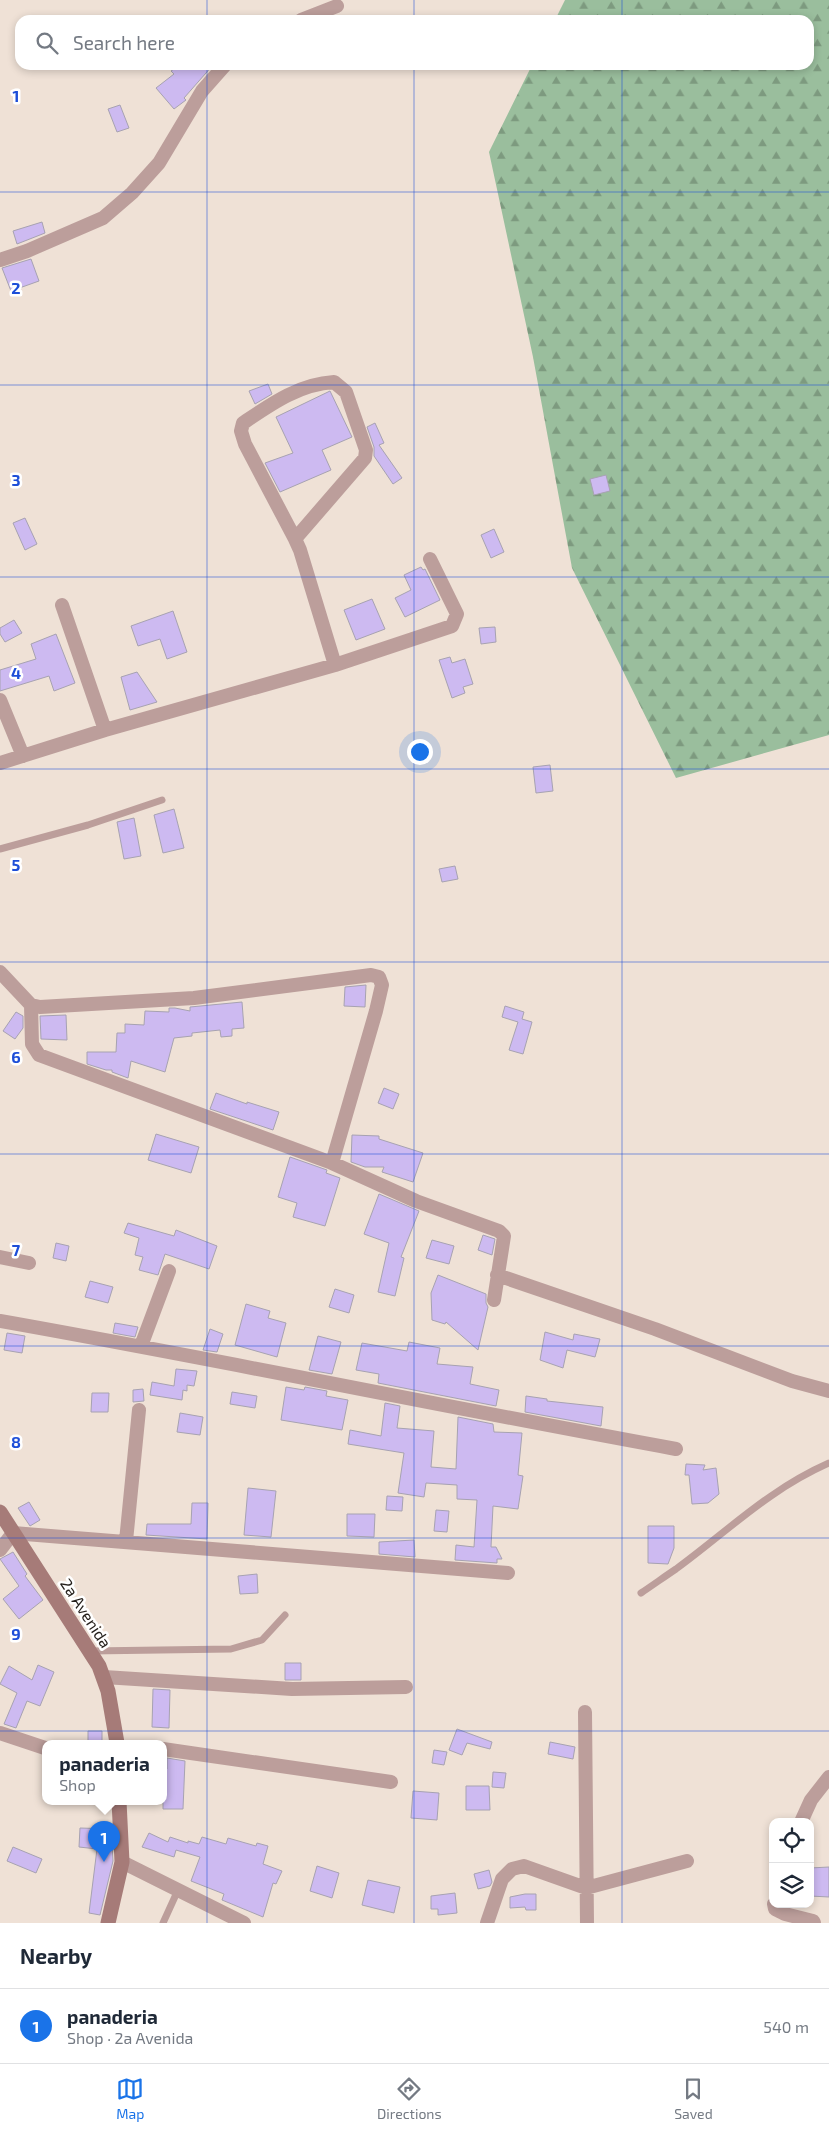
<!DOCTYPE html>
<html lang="en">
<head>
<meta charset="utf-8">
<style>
  body { margin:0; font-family:"Exo 2",sans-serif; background:#f2f2f3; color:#1f2937 }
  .controls { position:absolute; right:15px; bottom:15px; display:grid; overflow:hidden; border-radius:10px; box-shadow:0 2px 8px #0003 }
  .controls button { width:45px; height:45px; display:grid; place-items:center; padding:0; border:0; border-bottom:1px solid #e0e1e3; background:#fff; color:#1f2937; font:25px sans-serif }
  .you { position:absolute; left:419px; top:751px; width:18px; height:18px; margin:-12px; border:4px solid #fff; border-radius:50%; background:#1a73e8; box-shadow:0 0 0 8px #1a73e833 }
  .badge { display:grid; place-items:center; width:32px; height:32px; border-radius:50%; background:#1a73e8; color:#fff; font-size:16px; font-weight:700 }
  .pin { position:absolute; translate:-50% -41px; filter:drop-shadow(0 1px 2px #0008) }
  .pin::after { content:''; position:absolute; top:26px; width:18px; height:15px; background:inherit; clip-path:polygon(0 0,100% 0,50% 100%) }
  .popup { position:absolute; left:42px; top:1740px; width:125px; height:65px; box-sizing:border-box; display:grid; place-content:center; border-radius:10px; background:#fff; filter:drop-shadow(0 1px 4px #0005); font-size:16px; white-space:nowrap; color:#747a83 }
  .popup b { font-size:19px; color:#1f2937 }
  .popup::after { content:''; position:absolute; left:50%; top:100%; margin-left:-10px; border:10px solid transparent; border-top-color:#fff }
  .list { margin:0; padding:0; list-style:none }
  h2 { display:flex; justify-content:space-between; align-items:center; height:65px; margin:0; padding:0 20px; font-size:21px }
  h2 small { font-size:16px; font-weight:400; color:#747a83 }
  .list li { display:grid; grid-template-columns:32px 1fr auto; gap:15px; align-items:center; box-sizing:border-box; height:75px; padding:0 20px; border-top:1px solid #e0e1e3 }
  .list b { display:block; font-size:19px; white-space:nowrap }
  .list p { margin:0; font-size:16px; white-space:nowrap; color:#747a83 }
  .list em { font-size:16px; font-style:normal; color:#747a83 }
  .icon { flex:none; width:28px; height:28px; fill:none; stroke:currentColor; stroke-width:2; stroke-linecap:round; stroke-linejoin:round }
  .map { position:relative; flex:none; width:829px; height:1923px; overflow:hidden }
  .search { position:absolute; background:#fff; box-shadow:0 2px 8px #0003; left:15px; right:15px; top:15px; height:55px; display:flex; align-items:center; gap:12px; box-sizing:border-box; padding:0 18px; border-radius:15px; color:#747a83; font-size:19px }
  .sheet { height:140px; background:#fff }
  nav { display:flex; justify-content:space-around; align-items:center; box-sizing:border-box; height:70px; border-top:1px solid #e0e1e3; background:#fff; font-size:14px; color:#747a83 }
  nav a { display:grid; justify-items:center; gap:2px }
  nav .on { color:#1a73e8 }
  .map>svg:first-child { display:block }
  .forest { fill:url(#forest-firs) }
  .building { fill:#cdbaf1; stroke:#a7a2b1 }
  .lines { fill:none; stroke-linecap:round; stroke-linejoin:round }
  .lane { stroke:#bc9e9b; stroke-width:7 }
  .street { stroke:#bc9e9b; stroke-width:14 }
  .secondary { stroke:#a67b78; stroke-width:15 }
  .grid { fill:none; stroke:#1d4ed8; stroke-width:1; stroke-opacity:0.55 }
  .labels { text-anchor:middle; stroke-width:5; stroke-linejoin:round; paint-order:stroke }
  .street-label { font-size:16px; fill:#241f1b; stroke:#fff }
  .grid-label { font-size:16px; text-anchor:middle; font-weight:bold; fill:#1d4ed8; stroke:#fff; stroke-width:5; stroke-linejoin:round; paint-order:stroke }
</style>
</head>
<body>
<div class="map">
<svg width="829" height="1923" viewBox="0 0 829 1923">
  <defs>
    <pattern id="forest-firs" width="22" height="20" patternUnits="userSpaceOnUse" patternTransform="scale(1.25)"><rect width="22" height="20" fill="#9abe9d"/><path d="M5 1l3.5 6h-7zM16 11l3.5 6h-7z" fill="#7d9a7f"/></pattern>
  </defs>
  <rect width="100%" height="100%" fill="#efe1d6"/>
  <path class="forest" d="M565,0H829V735L676,778L572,568L533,357L489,152L532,65H809V20H555Z"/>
  <path class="building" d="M180,65H213L184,98L186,100L174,109L156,88L174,74L171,71Z
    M120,105L129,128L117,132L108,109Z
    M42,222L45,233L17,244L13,231Z
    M31,259L39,281L11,291L2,268Z
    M268,384L272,394L255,404L249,391Z
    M330,391L352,437L322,450L331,470L280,492L265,463L293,453L276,417Z
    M375,423L384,443L379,445L402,478L393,484L374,456V447L367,427Z
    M606,475L610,491L594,495L590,479Z
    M25,518L37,544L25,550L13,523Z
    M494,529L504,552L491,558L481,535Z
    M421,567L423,570L425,569L440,600L405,617L395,598L411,590L404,575Z
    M372,599L385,629L356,640L344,610Z
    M173,611L187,652L167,659L160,639L138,646L131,626Z
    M14,620L22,633L5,642L0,634V628Z
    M495,627L496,642L481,644L479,628Z
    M56,634L75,683L54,691L49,676L0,691V670L36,659L31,644Z
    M450,657L452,663L465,659L473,684L463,687L465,693L452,698L439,660Z
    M137,672L157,702L130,710L121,677Z
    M550,765L553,791L536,793L533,767Z
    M174,809L184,848L163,853L154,815Z
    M134,818L141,856L124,859L117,822Z
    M455,866L458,879L442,882L439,869Z
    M366,985L365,1007L344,1006L345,987Z
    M242,1002L244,1028L232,1029V1036L221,1037L220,1030L192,1033V1036L174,1038L165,1072L131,1061L128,1078L112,1072V1070H106L87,1064V1052H116L117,1033H125V1024L144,1025L145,1011L169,1012V1008H175L190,1011V1007Z
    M505,1006L524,1012L522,1019L532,1022L523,1054L509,1050L518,1022L502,1017Z
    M16,1012L23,1016V1028L15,1039L3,1031Z
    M66,1015L67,1040L41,1039L40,1016Z
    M384,1088L399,1094L393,1109L378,1103Z
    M216,1093L247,1104V1102L279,1112L273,1130L210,1109Z
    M156,1134L199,1147L191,1173L148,1160Z
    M352,1135L379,1136V1139L423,1153L413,1182L382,1172L384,1167H365L351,1162Z
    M290,1157L327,1170L326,1173L340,1178L325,1226L293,1217L297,1203L278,1197Z
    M379,1194L419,1211L401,1257L404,1258L395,1296L378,1292L389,1243L364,1234Z
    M128,1223L174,1236L176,1230L217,1246L209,1269L165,1254L158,1275L139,1270L143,1257L135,1255L139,1238L124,1233Z
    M483,1235L495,1239L492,1255L478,1250Z
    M432,1240L454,1246L449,1264L426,1258Z
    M56,1243L69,1246L66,1261L53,1258Z
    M438,1275L486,1294V1303L488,1307L478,1350L446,1322L445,1324L432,1320L431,1293Z
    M90,1281L113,1287L108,1303L85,1297Z
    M335,1289L354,1295L349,1313L329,1307Z
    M246,1304L270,1311L268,1318L286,1323L277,1357L235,1345Z
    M115,1323L138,1327L135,1337L113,1333Z
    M210,1329L223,1334L217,1352L203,1350Z
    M545,1332L573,1340L574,1334L600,1339L595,1357L567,1350L563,1368L540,1360Z
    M7,1333L25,1336L22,1353L4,1350Z
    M318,1336L341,1342L332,1374L309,1370Z
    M409,1342L440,1348L437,1364L473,1367L470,1384L499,1390L496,1406L378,1383L379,1374L356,1370L362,1343L407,1351Z
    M176,1369L197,1371L194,1386L187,1385V1391L183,1390L182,1400L150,1395L152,1382L174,1386Z
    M286,1387L304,1390L305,1387L327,1391L326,1396L348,1400L342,1430L281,1420Z
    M143,1389L144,1401L133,1402V1390Z
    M232,1392L257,1396L255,1408L230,1404Z
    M92,1393H109L108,1412H91Z
    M526,1396L547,1399V1401L603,1407L601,1426L525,1412Z
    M385,1403L400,1406L397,1428L434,1431L431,1467L456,1469L458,1417L493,1424L494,1432L522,1433L518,1475L523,1476L518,1509L493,1506L491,1547H496L502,1559H497V1563L455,1560L456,1545L474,1547L477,1500L457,1499V1485L426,1483L424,1497L398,1493L404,1453L348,1444L350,1430L381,1436Z
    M180,1413L203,1417L200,1435L177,1432Z
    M686,1464L705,1465L703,1470L716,1468L719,1494L708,1503L692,1504L689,1475H685Z
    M248,1488L276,1491L271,1537L244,1535Z
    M387,1496L403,1497L402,1511L386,1510Z
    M29,1502L40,1520L30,1526L18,1508Z
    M192,1503H208L207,1539L146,1535L147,1524H191Z
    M436,1510L449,1511L447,1532L434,1531Z
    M347,1514H375L374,1537L347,1536Z
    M648,1526H674V1548L668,1564L648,1563Z
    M414,1540L415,1557L379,1554V1542Z
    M13,1552L27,1574L25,1576L43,1600L19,1619L3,1599L19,1586L0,1559Z
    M257,1574L258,1593L240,1594L238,1576Z
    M285,1663H301V1680H285Z
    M38,1665L54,1672L40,1706L27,1701L16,1728L4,1724L17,1693L0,1684L9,1666L32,1680Z
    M153,1689L170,1690L169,1728L152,1727Z
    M457,1729L492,1742L490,1749L467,1743L462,1755L449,1750Z
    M88,1731H102V1743H88Z
    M550,1742L575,1747L573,1759L548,1754Z
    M434,1750L447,1752L444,1765L432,1763Z
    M167,1758L185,1761L183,1809H163V1769H167Z
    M493,1772L506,1773L504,1788L492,1787Z
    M466,1786H489L490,1810H466Z
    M413,1791L439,1793L437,1820L411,1818Z
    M80,1828L111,1829L113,1861L100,1915L89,1913L97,1849L79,1847Z
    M149,1833L168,1842L170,1837L188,1843V1841L199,1844L202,1837L226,1844L228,1838L256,1846L257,1843L268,1846L263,1864L282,1871L276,1884L273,1883L263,1917L222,1900L224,1894L191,1881L200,1857L176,1850L174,1857L142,1847Z
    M13,1847L42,1859L36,1873L7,1861Z
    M317,1866L339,1873L332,1898L310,1891Z
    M829,1867V1897L810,1896V1868Z
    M489,1870L492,1882L490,1886L478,1889L474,1874Z
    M368,1880L400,1887L394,1913L362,1905Z
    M455,1893L457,1913L438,1915V1909H431V1896Z
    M525,1894H536V1910H526L525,1907L510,1908V1897Z"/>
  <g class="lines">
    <path class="lane" d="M0,849L88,825L162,800
      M641,1593C653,1585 664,1577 676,1569C728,1531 768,1490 829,1463
      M90,1651L231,1649L262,1640L285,1615
      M163,1923L178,1890"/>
    <path class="street" d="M301,20L337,6
      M0,260L27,251L103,218L132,193L159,163L202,91L225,65
      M295,539L245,444L241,431L243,423C271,404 299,384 334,382L346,392L366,450L365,458L295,539L300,550L335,665
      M62,605L105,730
      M0,700L23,756
      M0,763L105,730L335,665L452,626L457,614L430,559
      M0,972L31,1005L40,1007L194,998L371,975L379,977L382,985L376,1011L332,1163
      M31,1005L32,1044L39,1055L332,1163L416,1201L499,1231L504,1236L494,1300
      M0,1257L29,1263
      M497,1275L655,1329L792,1381L829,1391
      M0,1321C226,1361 450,1408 676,1449
      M141,1346L169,1271
      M126,1541L139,1410
      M0,1550L13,1533L508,1573
      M104,1677L292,1689L406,1687
      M585,1712L587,1923
      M0,1733L45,1748
      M163,1749L391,1782
      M801,1822L811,1800L829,1777
      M122,1862L244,1923
      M774,1904L775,1909L785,1914L813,1921L814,1923
      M487,1923L502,1879L512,1869L524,1866L586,1888L687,1861"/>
    <path class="secondary" d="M0,1512L99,1666L108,1691L117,1743
      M108,1923L122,1862L119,1801"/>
  </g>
  <path class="grid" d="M207,0V20M414,0V20M622,0V20M207,65V1923M414,65V1923M622,65V1923M0,192H829M0,385H829M0,577H829M0,769H829M0,962H829M0,1154H829M0,1346H829M0,1538H829M0,1731H829"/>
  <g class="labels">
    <g class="street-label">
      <text transform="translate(86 1613) rotate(57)" y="6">2a Avenida</text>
    </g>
  </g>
  <g class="grid-label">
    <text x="16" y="102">1</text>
    <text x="16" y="294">2</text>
    <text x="16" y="486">3</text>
    <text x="16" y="679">4</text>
    <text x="16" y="871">5</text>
    <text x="16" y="1063">6</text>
    <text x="16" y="1256">7</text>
    <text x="16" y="1448">8</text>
    <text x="16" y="1640">9</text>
  </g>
</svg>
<div class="controls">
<button><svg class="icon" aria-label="locate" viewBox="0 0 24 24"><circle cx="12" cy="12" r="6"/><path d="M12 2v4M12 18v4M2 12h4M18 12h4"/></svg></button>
<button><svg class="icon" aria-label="layers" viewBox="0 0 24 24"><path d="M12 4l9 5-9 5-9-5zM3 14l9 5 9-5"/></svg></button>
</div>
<div class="you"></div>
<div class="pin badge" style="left:104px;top:1862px">1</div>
<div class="popup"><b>panaderia</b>Shop</div>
<div class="search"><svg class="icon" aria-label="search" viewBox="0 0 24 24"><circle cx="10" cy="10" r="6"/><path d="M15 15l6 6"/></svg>Search here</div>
</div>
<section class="sheet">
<h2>Nearby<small></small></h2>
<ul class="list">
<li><span class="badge">1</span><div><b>panaderia</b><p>Shop · 2a Avenida</p></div><em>540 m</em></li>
</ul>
</section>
<nav>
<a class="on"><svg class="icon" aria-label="map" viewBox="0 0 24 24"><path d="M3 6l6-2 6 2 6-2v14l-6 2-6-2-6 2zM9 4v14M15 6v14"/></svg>Map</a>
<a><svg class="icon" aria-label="directions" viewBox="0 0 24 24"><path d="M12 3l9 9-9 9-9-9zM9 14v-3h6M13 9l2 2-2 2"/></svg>Directions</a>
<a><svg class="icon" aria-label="saved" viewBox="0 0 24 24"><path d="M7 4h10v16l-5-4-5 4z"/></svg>Saved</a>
</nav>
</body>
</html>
